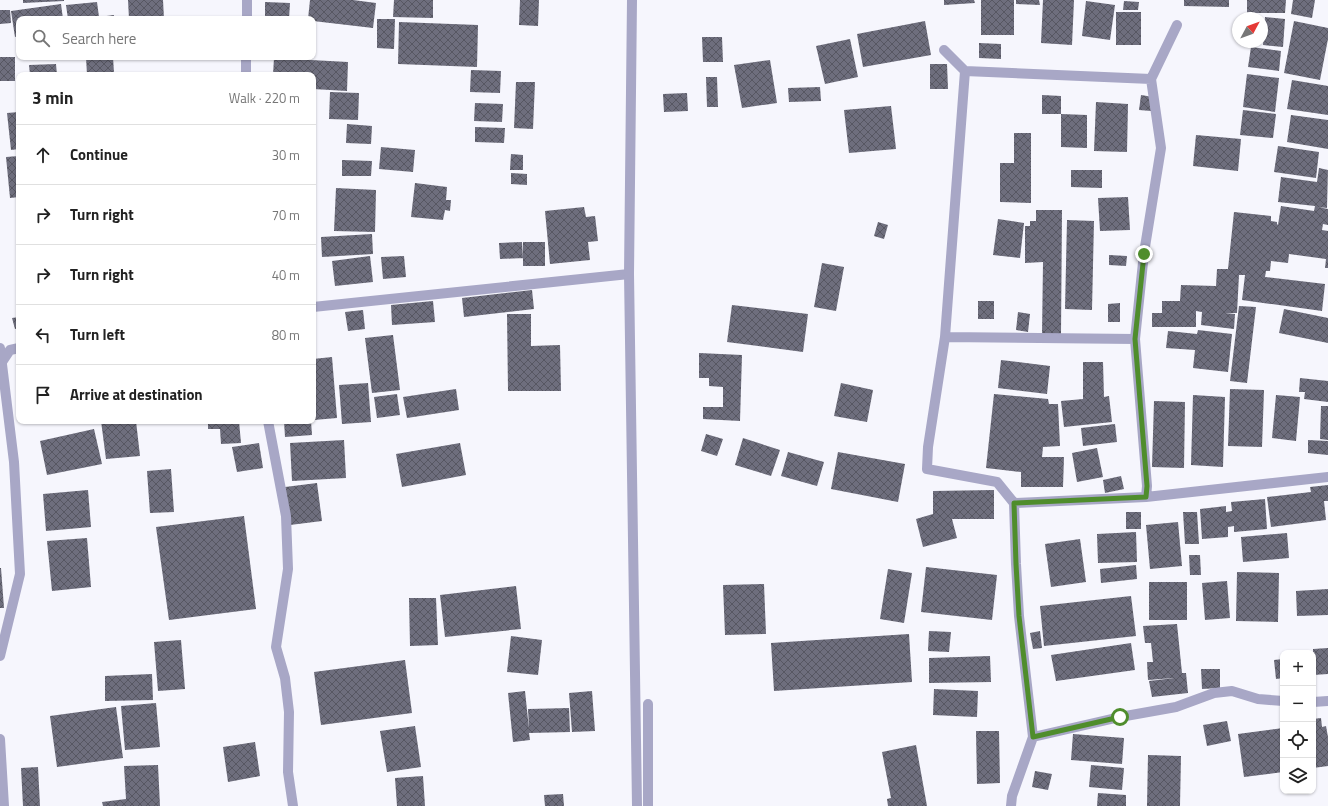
<!DOCTYPE html>
<html lang="en">
<head>
<meta charset="utf-8">
<style>
  body { margin:0; font-family:"Titillium Web",sans-serif; background:#f6f6f6; color:#222 }
  .controls { position:absolute; right:12px; bottom:12px; display:grid; overflow:hidden; border-radius:8px; box-shadow:0 1px 3px #0004 }
  .controls button { width:36px; height:36px; display:grid; place-items:center; padding:0; border:0; border-bottom:1px solid #e0e0e0; background:#fff; color:#222; font:20px sans-serif }
  .compass { position:absolute; left:1232px; top:12px; width:36px; height:36px; border-radius:50%; background:#fff; box-shadow:0 1px 3px #0004; rotate:49deg }
  .stop { position:absolute; width:12px; height:12px; margin:-9px; border:3px solid #4f8d2c; border-radius:50%; background:#fff }
  .stop.end { background:#4f8d2c; border-color:#fff; box-shadow:0 1px 4px #0008 }
  .list { margin:0; padding:0; list-style:none }
  h2 { display:flex; justify-content:space-between; align-items:center; height:52px; margin:0; padding:0 16px; font-size:17px }
  h2 small { font-size:13px; font-weight:400; color:#767676 }
  .list li { display:grid; grid-template-columns:26px 1fr auto; gap:12px; align-items:center; box-sizing:border-box; height:60px; padding:0 16px; border-top:1px solid #e0e0e0 }
  .list b { display:block; font-size:15px; white-space:nowrap }
  .list em { font-size:13px; font-style:normal; color:#767676 }
  .icon { flex:none; width:22px; height:22px; fill:none; stroke:currentColor; stroke-width:2; stroke-linecap:round; stroke-linejoin:round }
  .map { position:relative; flex:none; width:1328px; height:806px; overflow:hidden }
  .search { position:absolute; background:#fff; box-shadow:0 1px 3px #0004; left:16px; top:16px; width:300px; height:44px; display:flex; align-items:center; gap:10px; box-sizing:border-box; padding:0 14px; border-radius:8px; color:#767676; font-size:15px }
  .panel { position:absolute; background:#fff; box-shadow:0 1px 3px #0004; left:16px; top:72px; width:300px; height:352px; border-radius:8px }
  .map>svg:first-child { display:block }
  .building { fill:url(#building-cross-hatch) }
  .lines { fill:none; stroke-linecap:round; stroke-linejoin:round }
  .minor { stroke:#a8a7c6; stroke-width:10 }
  .tertiary { stroke:#a8a7c6; stroke-width:10 }
  .route { stroke:#4f8d2c; stroke-width:5 }
</style>
</head>
<body>
<div class="map">
<svg width="1328" height="806" viewBox="0 0 1328 806">
  <defs>
    <pattern id="building-cross-hatch" width="8" height="8" patternUnits="userSpaceOnUse"><rect width="8" height="8" fill="#6e6e7d"/><path d="M0 0l8 8M0 8l8-8" fill="none" stroke="#575762"/></pattern>
  </defs>
  <rect width="100%" height="100%" fill="#f6f6fd"/>
  <path class="building" d="M23,0H64V1L23,3Z
    M128,0H163L164,19H129Z
    M310,0H353L376,3L373,28L313,21V19H308Z
    M394,0H433V18L393,17Z
    M520,0H539L538,26L519,25Z
    M944,0H974L975,3L944,5Z
    M981,0H1014V35H981Z
    M1016,0H1039L1040,5L1016,4Z
    M1043,0H1074L1072,45L1041,43Z
    M1184,0H1229V7L1184,6Z
    M1247,0H1286L1285,13H1247Z
    M1293,0H1315L1312,18L1291,14Z
    M1086,1L1115,5L1110,40L1082,36Z
    M1124,1L1139,2L1138,10H1123Z
    M97,2L99,17L114,15V19H68L66,5Z
    M265,2L290,3L289,19H265Z
    M61,4L63,19H19V36L15,37L11,11Z
    M0,10H10L11,23L0,24Z
    M1116,12H1141V45H1116Z
    M1265,17L1285,19L1283,47L1263,45Z
    M377,19H395L394,49L377,48Z
    M925,21L931,55L863,67L857,34Z
    M1294,21L1328,28V39L1320,80L1284,73Z
    M399,22L478,25L477,67L398,64Z
    M702,37H722L723,62H703Z
    M850,39L858,77L825,84L816,46Z
    M979,43L1001,44V59L979,58Z
    M1251,47L1281,51L1279,71L1248,67Z
    M0,57H15V81H0Z
    M86,57H113L114,73L87,75Z
    M274,58L348,62L347,91L313,89V75H273Z
    M770,60L777,103L742,108L734,65Z
    M56,64L57,75H30L29,65Z
    M930,64H947L948,89H930Z
    M471,70L501,71L500,93L470,92Z
    M1247,74L1279,78L1275,112L1243,107Z
    M706,77H717L718,107H707Z
    M1292,80L1328,86V115L1287,109Z
    M516,82H535L533,129L514,128Z
    M820,87L821,101L789,102L788,88Z
    M330,92L359,93L358,120L329,119Z
    M687,93L688,111L664,112L663,94Z
    M1042,95L1061,96V114H1042Z
    M1141,95L1153,97L1151,111L1139,110Z
    M1096,102L1128,104L1127,152L1094,151Z
    M475,103L503,104L502,122L474,121Z
    M891,106L896,149L849,153L844,110Z
    M1243,110L1276,114L1273,138L1240,135Z
    M19,112V149L11,150L7,113Z
    M1061,114L1087,115V148L1061,147Z
    M1291,115L1328,120V149L1287,142Z
    M347,124L372,126L371,144L346,143Z
    M475,127L505,128L504,143L475,142Z
    M1014,133H1031V203L1000,202V163H1014Z
    M1196,135L1241,139L1238,171L1193,166Z
    M1278,146L1319,152L1316,178L1274,172Z
    M381,147L415,150L413,172L379,169Z
    M511,154L523,155V170H510Z
    M19,156V197L10,198L6,157Z
    M342,160L372,161L371,176H342Z
    M1319,168L1328,170L1327,208L1318,207L1328,209V225L1323,224L1322,230L1328,231V268H1325L1326,259L1289,254L1288,263L1271,261L1270,271H1266L1265,277L1325,284L1322,311L1242,300L1245,275H1239L1237,313H1225L1235,314L1234,329L1201,325L1202,312L1196,311V327H1152V313H1162V301H1180L1181,285L1216,286L1217,269H1228L1234,212L1271,216V221L1277,222V224L1278,225L1281,206L1314,211L1315,206L1278,202L1281,177L1317,182Z
    M1071,170H1102V188L1071,187Z
    M511,173L527,174V185L511,184Z
    M415,183L447,187L446,200H451L450,211L445,210L443,220L411,217Z
    M336,188L376,190L375,232L334,231Z
    M1128,197L1130,230L1100,231L1098,198Z
    M584,207L586,217L595,216L598,241L588,242L590,260L550,264L545,211Z
    M1036,210H1062L1061,335H1042L1043,262L1025,263V226H1030V221H1036Z
    M998,219L1024,223L1020,258L993,255Z
    M1067,220L1094,221L1092,310L1065,309Z
    M878,222L888,225L884,239L874,236Z
    M372,234L373,254L322,257L321,237Z
    M313,235H315L316,256H313Z
    M522,242L523,258L500,259L499,243Z
    M523,242H545V266H523Z
    M1109,255L1127,256L1126,266L1109,265Z
    M370,256L373,282L335,286L332,261Z
    M404,256L406,277L383,279L381,257Z
    M822,263L844,267L836,311L814,307Z
    M532,290L534,309L464,317L462,298Z
    M433,301L435,322L392,325L391,305Z
    M978,301H994V319H978Z
    M1120,303V322H1108V304Z
    M732,305L808,314L803,352L727,342Z
    M1239,306L1256,307L1247,383L1230,381Z
    M1284,309L1328,318V343L1279,333Z
    M363,310L365,329L348,331L345,312Z
    M1018,312L1030,314L1028,332L1016,330Z
    M507,314H531V346L560,345L561,391H508Z
    M19,317V328L15,329L12,318Z
    M1198,330L1232,334L1228,372L1193,368L1195,350L1166,348L1168,331L1197,334Z
    M393,335L400,390L372,393L365,338Z
    M699,353L742,355L740,421L703,419V407H723V387L709,386V378H699Z
    M332,357L337,418L314,420L313,359Z
    M1001,360L1050,366L1047,394L998,388Z
    M1083,362H1103L1104,397L1109,396L1112,422L1064,427L1061,401L1083,399Z
    M1300,378L1328,381V402L1304,399L1305,392H1299Z
    M368,383L371,422L342,424L339,385Z
    M841,383L873,390L867,422L834,416Z
    M456,389L459,410L407,418L403,397Z
    M1230,389L1264,390L1262,447L1228,446Z
    M397,394L400,415L377,418L374,397Z
    M994,394L1048,399L1049,404H1058L1060,446L1043,447L1042,457H1064L1063,487H1021V472L986,468Z
    M1193,395L1225,397L1223,467L1191,465Z
    M1276,395L1300,397L1296,441L1272,438Z
    M1154,401L1185,402L1184,468L1152,467Z
    M1321,406H1328V440L1320,439Z
    M101,421H136L140,456L106,459Z
    M208,421H239L241,443L221,444L220,429H208Z
    M284,421H311L312,435L285,437Z
    M1115,424L1117,442L1083,446L1081,428Z
    M94,429L102,464L47,475L40,441Z
    M706,434L723,439L717,456L701,451Z
    M743,438L780,450L771,476L735,465Z
    M344,440L346,478L292,481L290,443Z
    M1308,440L1328,441V455L1308,453Z
    M259,443L263,468L237,472L232,447Z
    M460,443L466,475L402,487L396,454Z
    M1097,448L1103,477L1077,482L1072,453Z
    M788,452L824,462L817,486L781,476Z
    M838,452L905,464L898,502L831,489Z
    M171,469L174,512L150,513L147,471Z
    M1121,476L1124,489L1105,493L1103,480Z
    M317,483L322,521L290,525L285,487Z
    M1328,485V501H1324L1326,520L1271,527L1267,497L1311,492L1310,487Z
    M88,490L91,527L46,531L43,494Z
    M994,490V519H952L957,538L923,547L916,519L933,514V491Z
    M1265,499L1267,529L1234,532V526L1228,527V537L1202,539L1200,509L1226,506V512L1232,511L1231,502Z
    M1126,512H1141V529H1126Z
    M1183,512H1197L1199,544H1185Z
    M244,516L256,609L169,620L156,527Z
    M1178,522L1182,566L1150,569L1146,525Z
    M1136,532L1137,562L1098,563L1097,534Z
    M1287,533L1289,558L1243,562L1241,537Z
    M87,538L91,587L52,591L47,541Z
    M1080,539L1086,582L1051,587L1045,544Z
    M1189,555H1200L1201,575H1190Z
    M1136,565L1137,579L1101,583L1100,569Z
    M926,567L997,575L992,620L921,612Z
    M0,568H1L4,608H0Z
    M888,569L912,573L904,623L880,619Z
    M1237,572L1279,573L1278,622L1236,621Z
    M1227,581L1230,618L1205,620L1202,583Z
    M1149,582H1187V620H1149Z
    M764,584L766,634L725,635L723,585Z
    M516,586L521,629L445,637L440,595Z
    M1328,589V615L1297,616L1296,591Z
    M1131,596L1136,636L1044,646L1040,606Z
    M409,598H436L438,645L410,646Z
    M1177,624L1182,673H1186L1188,693L1152,697L1149,681L1174,678L1148,680L1147,662H1153L1151,643H1145L1143,626Z
    M929,631L951,632L949,652L928,651Z
    M1040,631L1042,648L1033,649L1030,633Z
    M909,634L912,682L774,691L771,643Z
    M511,636L542,640L538,675L507,672Z
    M181,640L185,689L158,691L154,642Z
    M1131,643L1135,670L1056,681L1051,655Z
    M1328,648V674L1313,675V649Z
    M990,656L991,682L929,683V658Z
    M1283,659V678L1276,679L1274,660Z
    M405,660L412,713L321,725L314,672Z
    M1201,669H1220V688L1202,689Z
    M152,674L153,700L105,701V676Z
    M934,689L978,691L977,717L933,715Z
    M525,691L529,729L528,709L569,708L570,732L529,733L530,740L513,742L508,693Z
    M592,691L595,731L572,732L569,693Z
    M156,703L160,747L125,750L121,706Z
    M116,707L123,758L57,767L50,716Z
    M1321,718L1322,727L1326,726L1328,737V766L1313,768V719Z
    M1227,721L1231,741L1207,746L1203,725Z
    M415,726L421,767L387,772L380,731Z
    M1283,728V772L1244,777L1238,734Z
    M976,731H999L1000,783L977,784Z
    M1073,734L1124,738L1122,764L1071,760Z
    M255,742L260,776L228,782L223,747Z
    M916,745L927,806H888L887,799L891,798L882,752Z
    M1148,755L1181,756L1180,806H1147Z
    M158,765L160,806H103L102,802L126,799L124,766Z
    M1091,765L1124,768L1122,790L1089,787Z
    M38,767L40,806H23L21,768Z
    M1035,771L1052,774L1048,790L1032,787Z
    M423,776L425,806H397L395,778Z
    M1098,793L1126,795V806H1097Z
    M563,794L564,806H545L544,795Z"/>
  <g class="lines">
    <path class="minor" d="M247,19V0
      M944,50L965,71L945,337L928,447L927,469L997,482L1014,503L1016,564L1019,616L1033,737L1012,796L1011,806
      M965,71L1151,79
      M246,75V57
      M313,307L629,274
      M945,337L1135,339
      M0,348L14,462L20,574L0,656
      M2,362L10,350L19,348
      M268,421L286,516L288,569L276,647L285,678L289,712L288,772L293,806
      M1146,497L1147,486L1135,339L1144,253L1161,148L1151,79L1177,25
      M1014,503L1146,497L1328,477
      M1313,702L1328,701
      M648,704V806
      M1033,737L1120,717L1176,707L1214,693L1232,691L1258,699L1283,701
      M0,739L4,806"/>
    <path class="tertiary" d="M632,0L629,274L637,806"/>
  </g>
  <g class="lines">
    <path class="route" d="M1120,717L1033,737L1019,616L1016,564L1014,503L1146,497L1147,486L1135,339L1144,254"/>
  </g>
</svg>
<div class="controls">
<button>+</button>
<button>−</button>
<button><svg class="icon" aria-label="locate" viewBox="0 0 24 24"><circle cx="12" cy="12" r="6"/><path d="M12 2v4M12 18v4M2 12h4M18 12h4"/></svg></button>
<button><svg class="icon" aria-label="layers" viewBox="0 0 24 24"><path d="M12 4l9 5-9 5-9-5zM3 14l9 5 9-5"/></svg></button>
</div>
<svg class="compass" viewBox="-18 -18 36 36"><path d="M0-13l5 13h-10z" fill="#e53935"/><path d="M0 13l5-13h-10z" fill="#767676"/></svg>
<div class="stop" style="left:1120px;top:717px"></div>
<div class="stop end" style="left:1144px;top:254px"></div>
<div class="search"><svg class="icon" aria-label="search" viewBox="0 0 24 24"><circle cx="10" cy="10" r="6"/><path d="M15 15l6 6"/></svg>Search here</div>
<section class="panel">
<h2>3 min<small>Walk · 220 m</small></h2>
<ul class="list">
<li><svg class="icon" aria-label="ahead" viewBox="0 0 24 24"><path d="M12 20V5M6 11l6-6 6 6"/></svg><div><b>Continue</b></div><em>30 m</em></li>
<li><svg class="icon" aria-label="right" viewBox="0 0 24 24"><path d="M7 20v-9h11M14 6l5 5-5 5"/></svg><div><b>Turn right</b></div><em>70 m</em></li>
<li><svg class="icon" aria-label="right" viewBox="0 0 24 24"><path d="M7 20v-9h11M14 6l5 5-5 5"/></svg><div><b>Turn right</b></div><em>40 m</em></li>
<li><svg class="icon" aria-label="left" viewBox="0 0 24 24"><path d="M17 20v-9H6M10 6l-5 5 5 5"/></svg><div><b>Turn left</b></div><em>80 m</em></li>
<li><svg class="icon" aria-label="arrive" viewBox="0 0 24 24"><path d="M6 21V4h12l-3 4 3 4H6"/></svg><div><b>Arrive at destination</b></div></li>
</ul>
</section>
</div>
</body>
</html>
